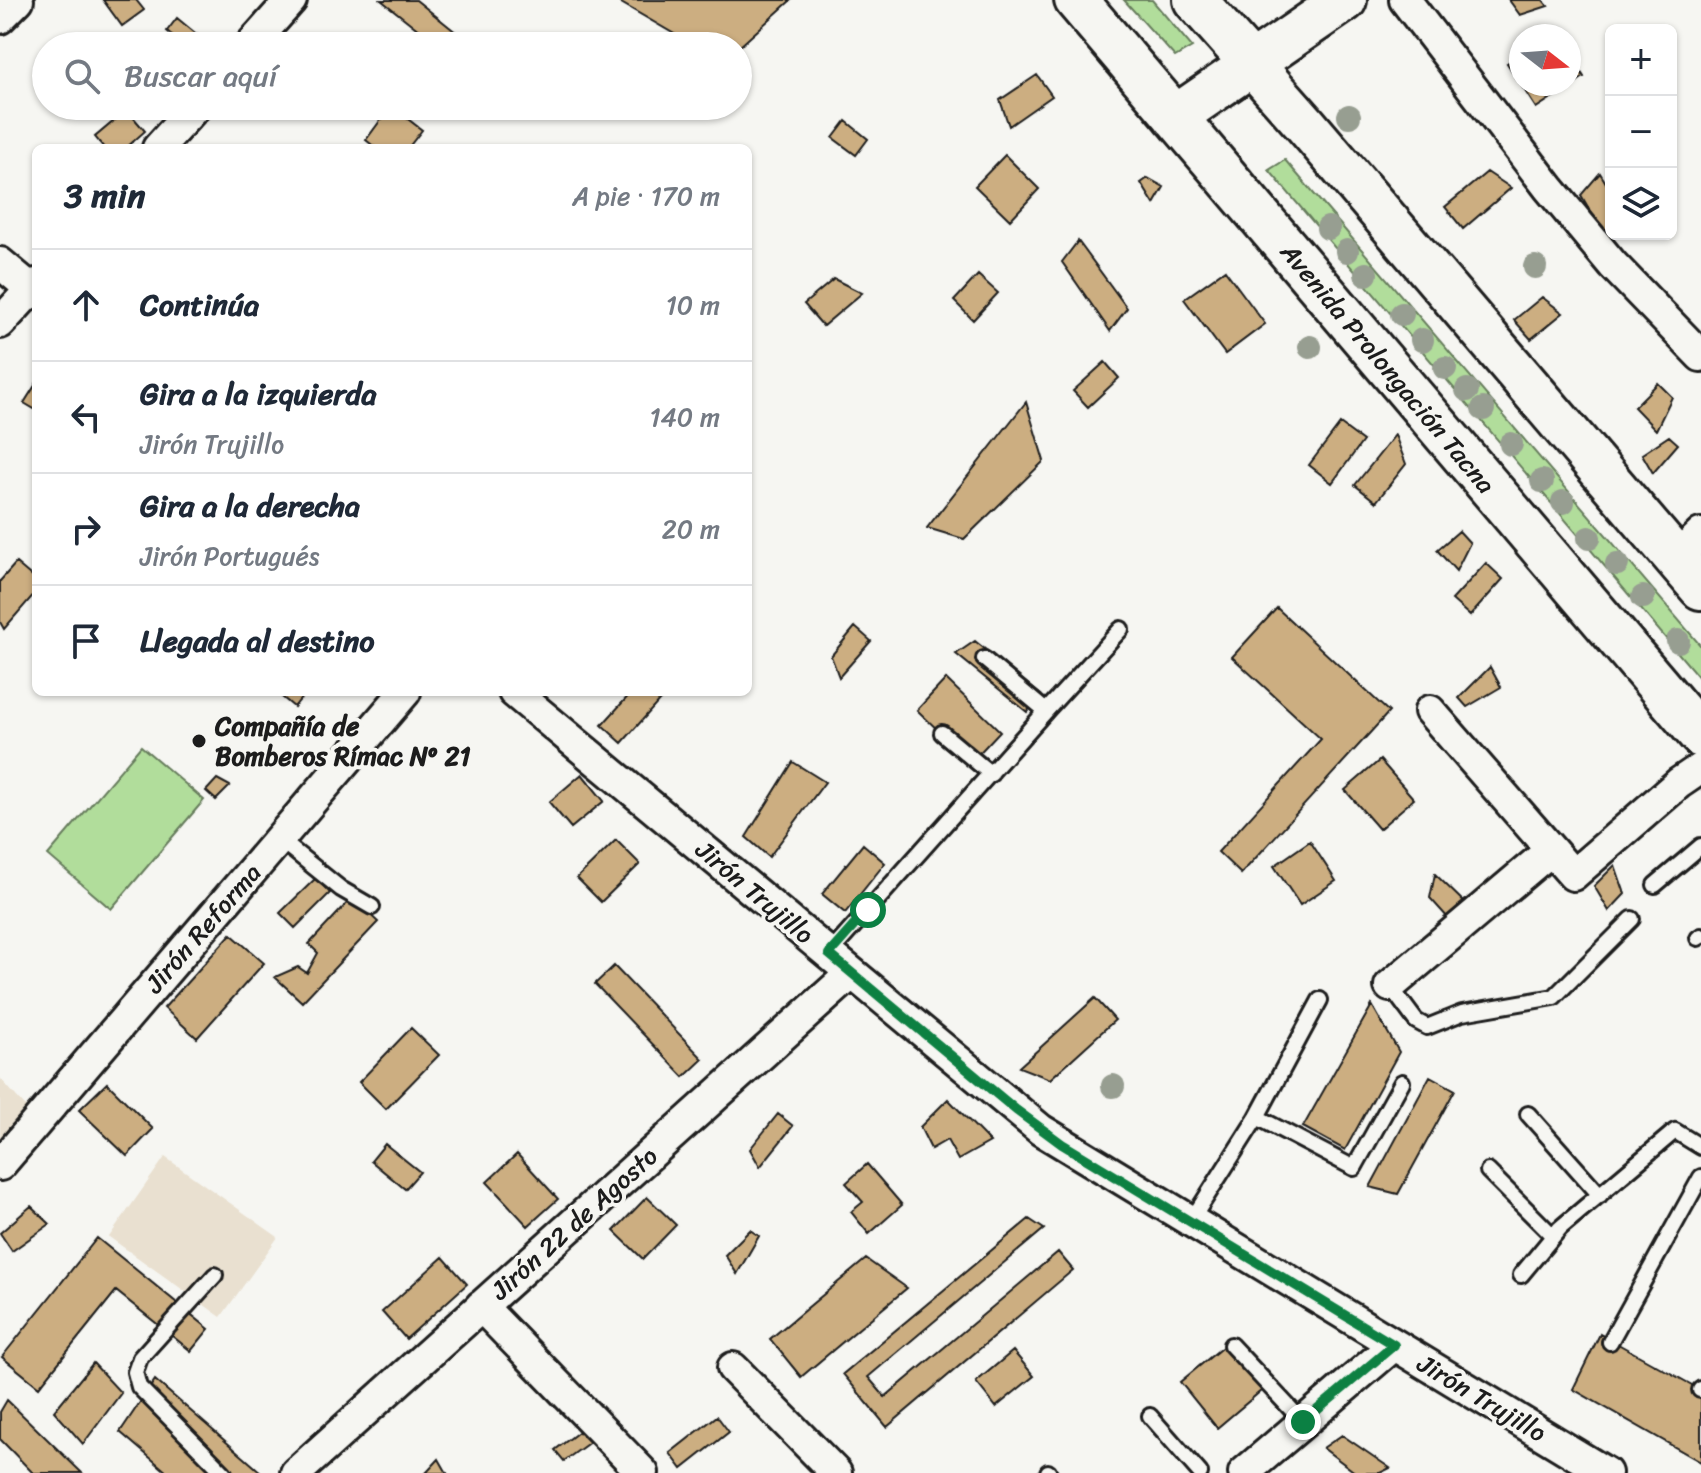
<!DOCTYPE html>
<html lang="es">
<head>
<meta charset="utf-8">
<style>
  body { margin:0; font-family:Sriracha,sans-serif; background:#f2f2f3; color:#1f2937 }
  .controls { position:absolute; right:24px; top:24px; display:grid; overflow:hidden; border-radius:12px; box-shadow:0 2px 6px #0004 }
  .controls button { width:72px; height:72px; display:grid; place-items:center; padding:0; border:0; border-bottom:2px solid #e0e1e3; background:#fff; color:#1f2937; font:40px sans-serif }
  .compass { position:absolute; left:1509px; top:24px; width:72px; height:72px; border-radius:50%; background:#fff; box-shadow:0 2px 6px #0004; rotate:107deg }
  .stop { position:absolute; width:24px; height:24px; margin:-18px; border:6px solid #0b8043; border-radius:50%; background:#fff }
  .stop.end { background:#0b8043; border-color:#fff; box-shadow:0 2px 8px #0008 }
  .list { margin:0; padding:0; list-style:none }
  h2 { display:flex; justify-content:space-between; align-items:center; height:104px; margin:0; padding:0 32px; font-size:34px }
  h2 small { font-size:26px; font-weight:400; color:#747a83 }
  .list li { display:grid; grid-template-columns:52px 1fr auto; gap:24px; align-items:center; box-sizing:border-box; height:112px; padding:0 32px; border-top:2px solid #e0e1e3 }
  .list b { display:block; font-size:30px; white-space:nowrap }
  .list p { margin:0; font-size:26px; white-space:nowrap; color:#747a83 }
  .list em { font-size:26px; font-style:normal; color:#747a83 }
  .icon { flex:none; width:44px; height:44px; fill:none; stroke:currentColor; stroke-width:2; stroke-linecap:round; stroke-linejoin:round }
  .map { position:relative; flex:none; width:1701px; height:1473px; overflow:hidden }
  .search { position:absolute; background:#fff; box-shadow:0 2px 6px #0004; left:32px; top:32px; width:720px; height:88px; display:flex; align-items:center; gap:20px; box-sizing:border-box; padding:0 28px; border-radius:44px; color:#747a83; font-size:30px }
  .panel { position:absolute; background:#fff; box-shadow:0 2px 6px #0004; left:32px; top:144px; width:720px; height:552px; border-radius:12px }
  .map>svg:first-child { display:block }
  .built { fill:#e9e0d0 }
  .green { fill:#b1dd9b; stroke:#667c5c; stroke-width:2 }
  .building { fill:#ccae81; stroke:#1c1c1c; stroke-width:2 }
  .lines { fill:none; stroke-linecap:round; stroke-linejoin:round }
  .lane-casing { stroke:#1c1c1c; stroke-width:20 }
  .street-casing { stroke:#1c1c1c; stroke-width:36 }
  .secondary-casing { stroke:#1c1c1c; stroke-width:48 }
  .lane { stroke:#f6f6f2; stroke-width:14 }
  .street { stroke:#f6f6f2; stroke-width:30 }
  .secondary { stroke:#f6f6f2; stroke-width:42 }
  .tree { fill:#979e91 }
  .route { stroke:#0b8043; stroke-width:10 }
  .poi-dot { fill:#1c1c1c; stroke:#f6f6f2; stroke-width:3 }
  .labels { text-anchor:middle; stroke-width:8; stroke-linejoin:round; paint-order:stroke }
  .street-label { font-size:26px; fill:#1c1c1c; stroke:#f6f6f2 }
  .poi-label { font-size:26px; font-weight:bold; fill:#1c1c1c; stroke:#f6f6f2; text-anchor:start }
</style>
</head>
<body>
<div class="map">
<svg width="1701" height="1473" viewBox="0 0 1701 1473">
  <rect width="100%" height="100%" fill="#f6f6f2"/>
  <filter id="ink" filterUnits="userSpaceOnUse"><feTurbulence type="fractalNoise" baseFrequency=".0125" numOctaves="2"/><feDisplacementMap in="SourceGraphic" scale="16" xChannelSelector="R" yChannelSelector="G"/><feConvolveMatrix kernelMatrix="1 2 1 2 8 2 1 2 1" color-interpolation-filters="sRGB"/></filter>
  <g filter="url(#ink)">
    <path class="built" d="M0,1078L31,1113L0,1148Z
      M165,1157L278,1237L221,1317L109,1237Z"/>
    <path class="green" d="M1124,0H1152L1192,47L1175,57Z
      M1285,160L1701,646V680L1269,170Z
      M141,746L204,800L111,909L48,855Z"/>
    <path class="building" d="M103,0H136L144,10L122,26Z
      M381,0H416L473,46H439Z
      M616,0H791L738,48L695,46Z
      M1509,0H1543L1548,6L1520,15Z
      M177,18L211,46H185L167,31Z
      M1521,54V84H1569L1570,55L1584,77L1536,108L1507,63Z
      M1037,75L1052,96L1009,126L1000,100Z
      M391,106L422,130L408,148H376L366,140Z
      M127,110L145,131L126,148H104L95,137Z
      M846,121L868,139L856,155L833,138Z
      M1005,155L1039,189L1010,220L975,186Z
      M1487,172L1511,188L1463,229L1445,207Z
      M1600,173L1611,191V226L1602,231L1581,195Z
      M1148,178L1164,187L1154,204L1141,183Z
      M1078,241L1127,308L1110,331L1062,262Z
      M1225,270L1265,324L1225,354L1184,299Z
      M978,275L998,293L973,320L954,301Z
      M834,279L862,293L823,326L804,304Z
      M1542,297L1563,313L1531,339L1514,320Z
      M1105,362L1119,378L1088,407L1073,391Z
      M1658,383L1672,397L1656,430L1634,407Z
      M36,384V410L24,403Z
      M1026,402L1044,461L964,539L927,528Z
      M1340,424L1363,441L1332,483L1309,465Z
      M1395,435L1406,464L1376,502L1355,485Z
      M1669,436L1678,444L1653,473L1642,454Z
      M1459,531L1470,543L1456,571L1437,550Z
      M16,563L36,580V592L4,629L0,622V581Z
      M1486,563L1503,579L1470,616L1452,600Z
      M1277,608L1389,712L1241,874L1218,852L1321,739L1232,657Z
      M855,627L871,641L839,677L831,656Z
      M975,641L1041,695L1027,712L956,654Z
      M1490,667L1501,687L1467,707L1459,698Z
      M946,679L1000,731L971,762L917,710Z
      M276,692H306L294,707Z
      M632,692H652L661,699L622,743L602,725Z
      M1380,760L1414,799L1379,829L1345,790Z
      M793,762L825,782L769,857L746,837Z
      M582,774L604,801L571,828L549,802Z
      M217,779L230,786L216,800L206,791Z
      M616,840L640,864L601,902L577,878Z
      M1310,841L1336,881L1300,905L1274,866Z
      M863,844L885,863L845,913L822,894Z
      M1615,865L1625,894L1609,911L1594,886Z
      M1435,874L1470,908L1448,918L1430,898Z
      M316,878L330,893L295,928L280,913Z
      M352,898L378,922L302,1002L275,977L298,967L307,973L318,953L309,944Z
      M231,934L264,963L197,1038L164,1008Z
      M614,966L703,1059L684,1077L595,984Z
      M1095,998L1115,1020L1050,1079L1019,1067Z
      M1372,1005L1399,1052L1345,1150L1303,1127Z
      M411,1028L439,1055L386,1109L359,1082Z
      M1430,1076L1455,1090L1398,1194L1370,1187Z
      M107,1083L153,1129L127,1156L79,1110Z
      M948,1099L990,1142L958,1160L947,1140L931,1149L920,1127Z
      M778,1114L793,1126L760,1167L750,1149Z
      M385,1144L420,1172L405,1189L371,1161Z
      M517,1154L558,1199L528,1226L487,1182Z
      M867,1164L902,1205L869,1234L851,1212L863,1202L846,1183Z
      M647,1197L676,1225L643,1259L614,1231Z
      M31,1206L50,1224L12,1251L0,1233Z
      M1029,1219L1044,1229L868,1377L885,1397L1058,1252L1073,1270L887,1427L843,1374Z
      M750,1230L759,1236L737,1274L725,1255Z
      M97,1238L209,1329L191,1351L116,1291L39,1387L2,1357Z
      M443,1257L467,1284L406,1339L382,1312Z
      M866,1259L907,1288L801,1377L770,1339Z
      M1600,1334L1701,1390V1462L1573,1389Z
      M1225,1345L1262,1390L1217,1428L1180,1382Z
      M1013,1351L1034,1376L996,1407L976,1382Z
      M93,1363L121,1393L83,1444L54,1411Z
      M155,1380L262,1473H168L120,1432Z
      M7,1400L82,1473H33L0,1439V1412Z
      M717,1416L729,1432L682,1469L670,1453Z
      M581,1430L594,1439L564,1461L555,1450Z
      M1342,1435L1390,1468L1380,1473H1356L1323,1448Z
      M439,1459L447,1473H426Z"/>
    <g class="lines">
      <defs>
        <path id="lane" d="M1046,711L1121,629
          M942,733L991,774
          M279,839L341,889L372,907
          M1655,885L1701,846
          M1698,938L1701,936
          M829,954L1046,711L984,659
          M1390,986L1416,1021L1427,1027L1462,1013L1554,997L1632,919
          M1528,1114L1600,1195
          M1257,1117L1354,1168L1402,1082
          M1488,1171L1553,1236
          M1191,1221L1257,1117L1320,1000
          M215,1275L140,1358L135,1372L139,1387L224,1473
          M1521,1275L1560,1228L1675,1131L1701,1147
          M1610,1342L1701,1177
          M1231,1345L1303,1422
          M1700,1390L1701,1389
          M1150,1416L1200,1473
          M1048,1472L1049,1473"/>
        <path id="street" d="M1405,0L1549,188L1613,265L1701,356
          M0,18L18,0
          M250,46L291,0
          M158,148L196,106
          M0,263L36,293
          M0,323L36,284
          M1676,558L1701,534
          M514,692L1041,1130L1606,1473
          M1430,711L1573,875L1679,783L1701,768
          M1390,986L1551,850
          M0,1165L405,692
          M481,1306L643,1473
          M733,1368L836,1473
          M296,1473L852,973
          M1244,1473L1394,1345"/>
        <path id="secondary" d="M1076,0L1701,736
          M1195,0L1305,124L1701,588
          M1175,117L1345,0"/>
      </defs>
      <use href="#lane" class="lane-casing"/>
      <use href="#street" class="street-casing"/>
      <use href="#secondary" class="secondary-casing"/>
      <use href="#lane" class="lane"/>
      <use href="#street" class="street"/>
      <use href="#secondary" class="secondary"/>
    </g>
    <g class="tree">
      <circle cx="1349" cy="116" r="12"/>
      <circle cx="1328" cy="228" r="12"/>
      <circle cx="1347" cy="251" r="12"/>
      <circle cx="1535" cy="267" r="12"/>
      <circle cx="1366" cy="274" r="12"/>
      <circle cx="1402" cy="314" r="12"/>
      <circle cx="1422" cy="340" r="12"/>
      <circle cx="1310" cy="347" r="12"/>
      <circle cx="1445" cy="368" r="12"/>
      <circle cx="1467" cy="390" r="12"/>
      <circle cx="1483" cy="409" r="12"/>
      <circle cx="1511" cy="444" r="12"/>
      <circle cx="1542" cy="481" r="12"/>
      <circle cx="1563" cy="502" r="12"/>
      <circle cx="1589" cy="538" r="12"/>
      <circle cx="1617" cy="564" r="12"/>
      <circle cx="1643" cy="597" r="12"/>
      <circle cx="1678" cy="641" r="12"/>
      <circle cx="1113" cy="1086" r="12"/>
    </g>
  </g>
  <g class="lines" filter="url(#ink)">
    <path class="route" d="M868,910L829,954L1016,1110L1062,1144L1394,1345L1303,1422"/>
  </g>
  <circle class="poi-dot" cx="199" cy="741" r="8"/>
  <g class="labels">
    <g class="street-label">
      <text transform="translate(1388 368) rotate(50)" y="9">Avenida Prolongación Tacna</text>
      <text transform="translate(755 892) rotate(40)" y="9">Jirón Trujillo</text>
      <text transform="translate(203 928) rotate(-49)" y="9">Jirón Reforma</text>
      <text transform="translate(574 1223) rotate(-42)" y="9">Jirón 22 de Agosto</text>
      <text transform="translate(1482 1398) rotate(31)" y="9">Jirón Trujillo</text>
    </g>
    <g class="poi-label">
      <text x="215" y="735">Compañía de<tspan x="215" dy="30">Bomberos Rímac Nº 21</tspan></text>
    </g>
  </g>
</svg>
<div class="controls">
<button>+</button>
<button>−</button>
<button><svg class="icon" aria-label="layers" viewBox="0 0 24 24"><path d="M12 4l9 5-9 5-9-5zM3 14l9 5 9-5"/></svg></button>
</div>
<svg class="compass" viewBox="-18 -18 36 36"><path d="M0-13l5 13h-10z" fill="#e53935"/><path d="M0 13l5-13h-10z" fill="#747a83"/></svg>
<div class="stop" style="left:868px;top:910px"></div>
<div class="stop end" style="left:1303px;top:1422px"></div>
<div class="search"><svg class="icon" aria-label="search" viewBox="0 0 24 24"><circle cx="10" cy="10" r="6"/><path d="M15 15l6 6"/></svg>Buscar aquí</div>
<section class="panel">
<h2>3 min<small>A pie · 170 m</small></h2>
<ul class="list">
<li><svg class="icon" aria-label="ahead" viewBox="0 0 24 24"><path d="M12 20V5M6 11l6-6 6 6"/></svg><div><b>Continúa</b></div><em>10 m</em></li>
<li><svg class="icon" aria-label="left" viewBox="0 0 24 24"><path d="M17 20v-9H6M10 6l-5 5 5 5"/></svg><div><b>Gira a la izquierda</b><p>Jirón Trujillo</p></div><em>140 m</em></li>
<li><svg class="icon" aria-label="right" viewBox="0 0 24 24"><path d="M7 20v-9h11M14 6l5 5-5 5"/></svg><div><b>Gira a la derecha</b><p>Jirón Portugués</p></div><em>20 m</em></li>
<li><svg class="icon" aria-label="arrive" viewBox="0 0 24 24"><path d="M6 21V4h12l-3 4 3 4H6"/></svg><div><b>Llegada al destino</b></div></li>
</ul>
</section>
</div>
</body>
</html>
